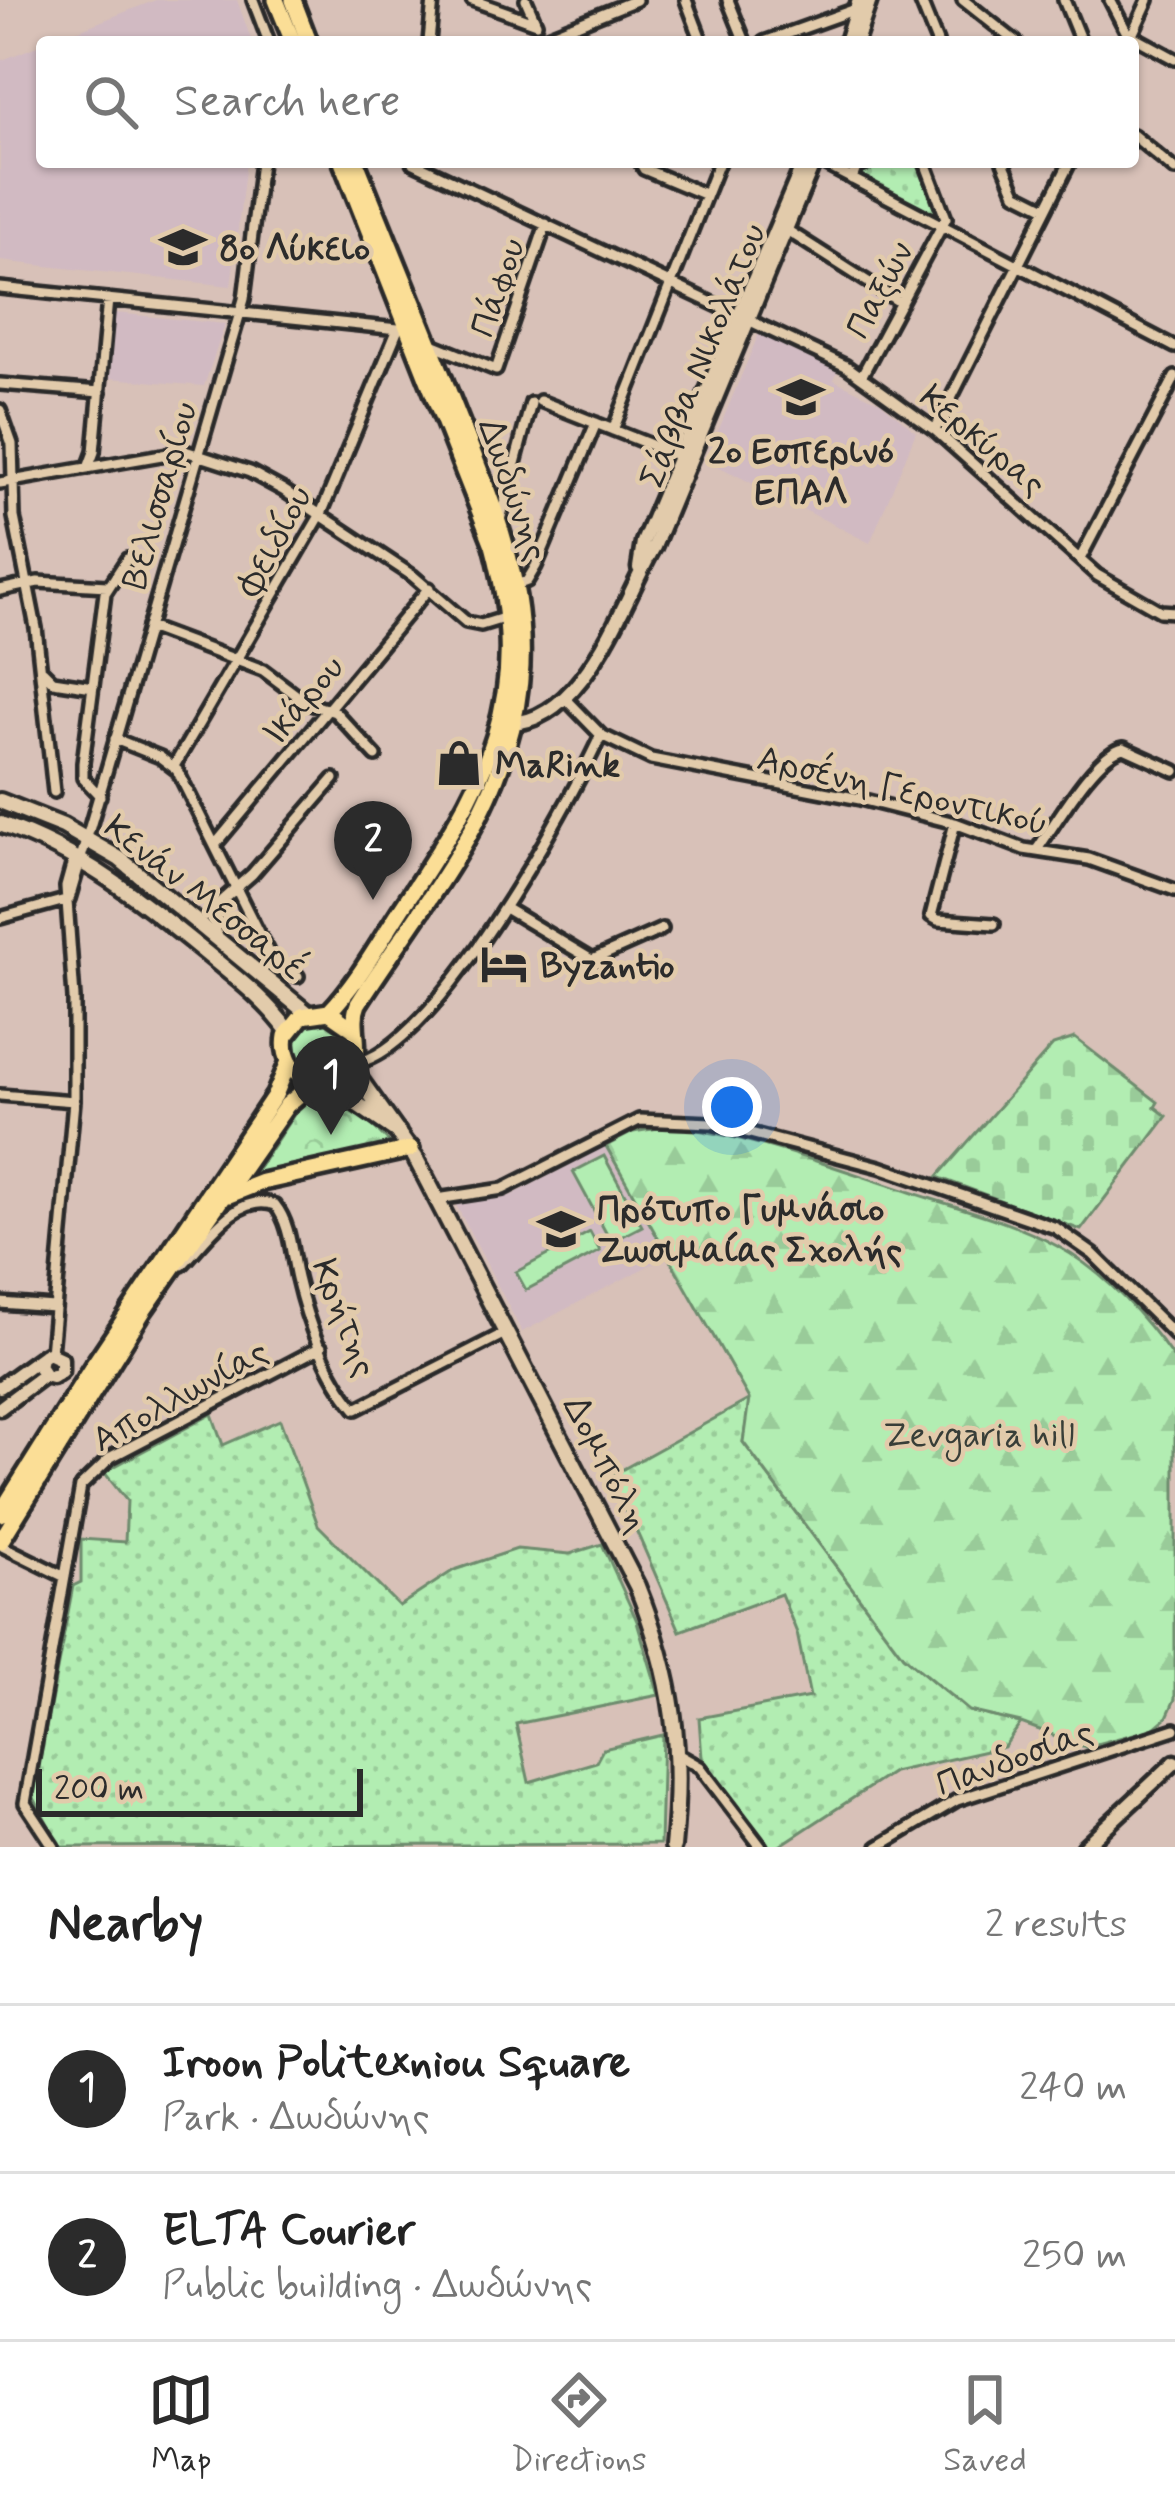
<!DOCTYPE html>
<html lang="en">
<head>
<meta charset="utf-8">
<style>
  body { margin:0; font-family:Mynerve,sans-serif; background:#f6f6f6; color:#222 }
  .scale { position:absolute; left:36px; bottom:30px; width:327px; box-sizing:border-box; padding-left:12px; border:6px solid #2b2b2b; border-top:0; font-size:33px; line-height:42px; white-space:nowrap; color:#2b2b2b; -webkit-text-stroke:9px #e2cbab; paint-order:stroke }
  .you { position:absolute; left:732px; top:1107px; width:42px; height:42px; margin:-30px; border:9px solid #fff; border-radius:50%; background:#1a73e8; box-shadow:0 0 0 18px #1a73e833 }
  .badge { display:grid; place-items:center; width:78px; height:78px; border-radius:50%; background:#2b2b2b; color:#fff; font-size:39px; font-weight:700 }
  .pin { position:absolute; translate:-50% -99px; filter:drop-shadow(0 3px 6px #0008) }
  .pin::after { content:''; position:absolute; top:63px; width:42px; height:36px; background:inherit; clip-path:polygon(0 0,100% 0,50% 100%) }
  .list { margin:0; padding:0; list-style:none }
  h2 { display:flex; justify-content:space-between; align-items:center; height:156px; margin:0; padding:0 48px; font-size:51px }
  h2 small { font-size:39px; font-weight:400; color:#767676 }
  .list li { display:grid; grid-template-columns:78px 1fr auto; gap:36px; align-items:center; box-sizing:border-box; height:168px; padding:0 48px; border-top:3px solid #e0e0e0 }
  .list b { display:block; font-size:45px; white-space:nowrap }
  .list p { margin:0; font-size:39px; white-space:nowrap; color:#767676 }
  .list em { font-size:39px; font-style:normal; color:#767676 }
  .icon { flex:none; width:66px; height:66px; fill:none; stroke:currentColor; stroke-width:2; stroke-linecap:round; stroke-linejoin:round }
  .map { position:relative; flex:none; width:1175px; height:1847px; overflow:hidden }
  .search { position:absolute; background:#fff; box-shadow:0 3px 9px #0004; left:36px; right:36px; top:36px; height:132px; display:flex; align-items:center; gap:30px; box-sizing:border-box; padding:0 42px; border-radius:12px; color:#767676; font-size:45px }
  .sheet { height:492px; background:#fff }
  nav { display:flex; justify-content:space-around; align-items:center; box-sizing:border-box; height:168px; border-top:3px solid #e0e0e0; background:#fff; font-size:33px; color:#767676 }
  nav a { display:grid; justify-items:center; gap:6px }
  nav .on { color:#2b2b2b }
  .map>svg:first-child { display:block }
  .built { fill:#d1bac2 }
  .grass { fill:url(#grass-dots); stroke:#6e8c6e; stroke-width:3 }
  .forest { fill:url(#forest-firs); stroke:#6e8c6e; stroke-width:3 }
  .cemetery { fill:url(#cemetery-stones); stroke:#6e8c6e; stroke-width:3 }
  .park { fill:url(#park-crowns); stroke:#6e8c6e; stroke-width:3 }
  .pitch { fill:#b2edb2; stroke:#6e8c6e; stroke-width:3 }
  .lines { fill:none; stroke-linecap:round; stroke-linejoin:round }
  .minor-casing { stroke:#2b2b2b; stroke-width:18 }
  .tertiary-casing { stroke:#2b2b2b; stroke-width:21 }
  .secondary-casing { stroke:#2b2b2b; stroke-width:22 }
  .primary-casing { stroke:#2b2b2b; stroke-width:24 }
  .minor { stroke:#e2cbab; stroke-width:9 }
  .tertiary { stroke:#e2cbab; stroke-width:12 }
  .secondary { stroke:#e2cbab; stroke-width:14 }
  .primary { stroke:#fbde96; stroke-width:15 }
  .labels { text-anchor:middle; stroke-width:9; stroke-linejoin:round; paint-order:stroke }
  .poi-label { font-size:36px; font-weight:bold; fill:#2b2b2b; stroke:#e2cbab; text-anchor:start }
  .street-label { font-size:36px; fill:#2b2b2b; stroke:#e2cbab }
  .park-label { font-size:36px; fill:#383e38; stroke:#e2cbab }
</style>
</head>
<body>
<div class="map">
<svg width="1175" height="1847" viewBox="0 0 1175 1847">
  <defs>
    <pattern id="grass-dots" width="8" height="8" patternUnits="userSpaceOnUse" patternTransform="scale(3)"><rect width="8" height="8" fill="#b2edb2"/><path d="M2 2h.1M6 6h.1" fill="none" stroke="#99cb99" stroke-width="1.8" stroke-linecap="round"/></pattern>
    <pattern id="forest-firs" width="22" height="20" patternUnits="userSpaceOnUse" patternTransform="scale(3)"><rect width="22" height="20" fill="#b2edb2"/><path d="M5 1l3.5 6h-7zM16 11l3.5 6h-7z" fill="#99cb99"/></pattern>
    <pattern id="cemetery-stones" width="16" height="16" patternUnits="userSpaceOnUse" patternTransform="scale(3)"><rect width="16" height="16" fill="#b2edb2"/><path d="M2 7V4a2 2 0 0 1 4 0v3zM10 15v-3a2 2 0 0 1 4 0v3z" fill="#99cb99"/></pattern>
    <pattern id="park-crowns" width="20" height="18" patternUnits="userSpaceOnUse" patternTransform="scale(3)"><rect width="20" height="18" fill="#b2edb2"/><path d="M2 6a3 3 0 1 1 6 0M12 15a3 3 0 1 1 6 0" fill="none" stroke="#99cb99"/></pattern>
  </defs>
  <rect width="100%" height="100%" fill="#d8c1b8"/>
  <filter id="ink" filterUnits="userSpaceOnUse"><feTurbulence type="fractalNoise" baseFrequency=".00833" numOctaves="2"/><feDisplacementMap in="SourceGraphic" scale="24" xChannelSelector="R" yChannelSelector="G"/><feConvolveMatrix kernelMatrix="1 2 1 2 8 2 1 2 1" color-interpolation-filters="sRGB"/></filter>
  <g filter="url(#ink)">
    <path class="built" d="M156,0H237L252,42H48Z
      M42,44V162H246L231,286L0,261V61Z
      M115,313L225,324L204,386L110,378Z
      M760,331L838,369L834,380L880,402L916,432L870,543L706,460Z
      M606,1146L669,1255L522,1332L455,1203L510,1196Z"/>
    <path class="grass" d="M881,162H918L937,208L936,214L861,176L862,169Z
      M294 1048a27 27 0 1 1 54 0a27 27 0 1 1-54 0Z
      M750,1399L743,1442L903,1656L969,1711L1021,1723L1004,1747L893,1772L778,1847H767L702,1758L699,1718L810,1697L797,1633L781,1594L680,1631L636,1530L607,1478Z
      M212,1414L223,1445L280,1420L318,1525L399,1606L454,1570L517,1549L570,1554L602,1544L637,1621L659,1695L516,1724L529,1782L596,1762L603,1749L663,1735L660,1844L60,1847L33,1796L73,1586L81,1582V1539L125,1542L127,1501L104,1472Z"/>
    <path class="forest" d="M671,1126C753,1136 832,1167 910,1192C958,1208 1012,1221 1057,1246C1104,1271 1144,1316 1175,1360V1699L1167,1717L1153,1729L1085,1747L1021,1723L969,1711L903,1656L743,1442L749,1399L606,1146L633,1132Z"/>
    <path class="cemetery" d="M1075,1038L1158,1102L1155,1107L1167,1116L1081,1230L937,1177L1053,1045Z"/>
    <path class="park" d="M313,1096C343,1095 376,1127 395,1149L250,1180L295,1113Z"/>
    <path class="pitch" d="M604,1156L642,1226L611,1242L573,1172Z
      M590,1232L600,1251L526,1290L516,1272Z"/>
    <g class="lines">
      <defs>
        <path id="minor" d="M253,0L269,42
          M472,0L536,23
          M526,0L536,23
          M686,0L702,42
          M728,0L745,42
          M920,0L937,42
          M963,0L1016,42
          M1064,0L1081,42
          M1110,0L1127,33L1175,59
          M1131,37L1148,0
          M542,38L636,0
          M429,42L433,0
          M764,42L856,9
          M1133,135L1175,170
          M412,162L846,366L935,430L1097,575L1160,611L1175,612
          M640,162L644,169L706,195
          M820,162L1175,347
          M1003,162L1016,193L1046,208
          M852,179L856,168L871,162
          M785,229L901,303
          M0,288L398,329L321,514L174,766
          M432,344L496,370L546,224
          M861,377L946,218L925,162
          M0,384L100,392
          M540,401L679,456
          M0,410L12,444L14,517L36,628L54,792
          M613,430L719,162
          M935,430L1070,162
          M88,468L94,452L108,299
          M0,483L185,451L250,472L283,490L413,576L466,622L481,625L507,617
          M500,520L531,403
          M1080,559L1175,377
          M516,585L527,581L536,566L596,423
          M0,590L38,582L107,586
          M148,627L263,670L307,703L335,712L376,756
          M43,671L53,681L93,687
          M564,697L601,735L651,759L860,799L955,823L1024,849L1089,859L1175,890
          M115,739L160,757L177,770L270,956L282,970L298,976
          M100,796L83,778V763L105,593L127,559
          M955,823L931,916L938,920L994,924
          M215,845L429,588
          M1036,851C1054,826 1096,752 1124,748L1175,771
          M69,899L244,299L261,162
          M505,908L592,960L662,929
          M0,918L69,899
          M217,937L215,922L219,903L252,874L334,779
          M354,1063C433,1054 568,806 601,735
          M0,1095L74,1101
          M437,1199L503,1189L639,1120L712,1123L880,1167L1056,1228L1093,1254L1175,1335
          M182,1265C205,1242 237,1191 275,1205C291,1225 291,1253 297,1278C307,1321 326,1375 356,1409L507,1332
          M0,1303L54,1307
          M51,1353L74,1101V998L66,887L74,858
          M0,1545L65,1577
          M679,1755L700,1767L761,1847
          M54,1847L25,1803L81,1486L111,1457L321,1347
          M878,1847L957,1800L1175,1729"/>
        <path id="tertiary" d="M846,42L859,0
          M856,42L870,0
          M639,568L643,542L804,162
          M506,723C583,726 623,600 654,547L814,162
          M0,1387L43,1356L48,1353L61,1359V1371L52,1377L45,1375L39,1366L41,1358
          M0,1408L44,1375
          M1084,1847L1175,1762"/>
        <path id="secondary" d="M0,801L63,826L120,859L307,1013
          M0,824C80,851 141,900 206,953C235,977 266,1000 288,1031
          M351,1067L415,1157L637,1586C674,1678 683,1749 673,1847
          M322,1085L341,1093L398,1132"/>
        <path id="primary" d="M276,0L293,42
          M293,0L309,42
          M329,1012C358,982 380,941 403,906C486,781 535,700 493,545L342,162
          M352,1028L329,1012L302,1016L286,1036C279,1074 326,1104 351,1068C364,1048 349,1026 358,1004C403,933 465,857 496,778C551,637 507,539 455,408C423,326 389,244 356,162
          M229,1195L262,1182L411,1149
          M0,1514L93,1366L275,1095L288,1064
          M0,1542L143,1311L287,1105L313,1083"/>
      </defs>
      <use href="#minor" class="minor-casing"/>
      <use href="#tertiary" class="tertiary-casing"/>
      <use href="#secondary" class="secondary-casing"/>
      <use href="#primary" class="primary-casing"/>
      <use href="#minor" class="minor"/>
      <use href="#tertiary" class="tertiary"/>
      <use href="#secondary" class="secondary"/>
      <use href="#primary" class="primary"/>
    </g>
  </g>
  <defs>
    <symbol id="school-bare" viewBox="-9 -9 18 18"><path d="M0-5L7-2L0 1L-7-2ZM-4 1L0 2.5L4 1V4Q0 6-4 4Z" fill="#2b2b2b" stroke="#e2cbab" stroke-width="2.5" paint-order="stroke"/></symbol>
    <symbol id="shop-bare" viewBox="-9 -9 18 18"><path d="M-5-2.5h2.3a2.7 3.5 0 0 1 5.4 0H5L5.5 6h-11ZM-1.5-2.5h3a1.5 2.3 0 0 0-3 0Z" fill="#2b2b2b" stroke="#e2cbab" stroke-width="2.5" paint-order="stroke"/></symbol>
    <symbol id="hotel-bare" viewBox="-9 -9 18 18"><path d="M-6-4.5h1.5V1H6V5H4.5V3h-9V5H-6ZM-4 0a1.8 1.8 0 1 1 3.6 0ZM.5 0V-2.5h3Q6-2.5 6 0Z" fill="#2b2b2b" stroke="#e2cbab" stroke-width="2.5" paint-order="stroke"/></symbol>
  </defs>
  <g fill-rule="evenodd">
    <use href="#school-bare" x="150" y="214" width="66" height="66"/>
    <use href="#school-bare" x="768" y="364" width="66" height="66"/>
    <use href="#shop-bare" x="426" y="730" width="66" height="66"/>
    <use href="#hotel-bare" x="471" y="931" width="66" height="66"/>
    <use href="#school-bare" x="528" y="1196" width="66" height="66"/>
  </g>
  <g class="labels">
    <g class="poi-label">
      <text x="219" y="260">8ο Λύκειο</text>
      <text x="801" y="463" text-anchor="middle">2ο Εσπερινό<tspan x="801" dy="41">ΕΠΑΛ</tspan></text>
      <text x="495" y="776">MaRink</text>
      <text x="540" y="977">Byzantio</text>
      <text x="597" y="1221">Πρότυπο Γυμνάσιο<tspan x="597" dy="41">Ζωσιμαίας Σχολής</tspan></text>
    </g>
    <g class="street-label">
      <text transform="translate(496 287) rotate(-71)" y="13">Πάφου</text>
      <text transform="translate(878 289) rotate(-62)" y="13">Παξών</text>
      <text transform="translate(701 355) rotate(-68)" y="13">Σάββα Νικολάτου</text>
      <text transform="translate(984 439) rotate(40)" y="13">Κερκύρας</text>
      <text transform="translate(515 489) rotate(71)" y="13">Δωδώνης</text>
      <text transform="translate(158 495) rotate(-74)" y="13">Βελισσαρίου</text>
      <text transform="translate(273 540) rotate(-62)" y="13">Φειδίου</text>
      <text transform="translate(302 699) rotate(-50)" y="13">Ικάρου</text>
      <text transform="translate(903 789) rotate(13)" y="13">Αρσένη Γεροντικού</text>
      <text transform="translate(206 896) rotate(38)" y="13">Κενάν Μεσσαρέ</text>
      <text transform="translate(346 1317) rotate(69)" y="13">Κρήτης</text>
      <text transform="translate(179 1394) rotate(-29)" y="13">Απολλωνίας</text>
      <text transform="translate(608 1463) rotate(63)" y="13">Δομπόλη</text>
      <text transform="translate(1014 1756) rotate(-20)" y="13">Πανδοσίας</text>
    </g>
    <g class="park-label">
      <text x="979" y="1446">Zevgaria hill</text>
    </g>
  </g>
</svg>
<div class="scale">200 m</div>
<div class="you"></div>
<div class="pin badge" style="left:331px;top:1135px">1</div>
<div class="pin badge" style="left:373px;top:900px">2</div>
<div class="search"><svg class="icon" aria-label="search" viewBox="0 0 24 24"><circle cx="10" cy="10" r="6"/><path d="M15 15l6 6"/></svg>Search here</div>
</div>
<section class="sheet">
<h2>Nearby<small>2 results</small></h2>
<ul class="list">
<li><span class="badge">1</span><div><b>Iroon Politexniou Square</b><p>Park · Δωδώνης</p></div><em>240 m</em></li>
<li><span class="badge">2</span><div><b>ELTA Courier</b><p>Public building · Δωδώνης</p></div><em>250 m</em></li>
</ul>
</section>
<nav>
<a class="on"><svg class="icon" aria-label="map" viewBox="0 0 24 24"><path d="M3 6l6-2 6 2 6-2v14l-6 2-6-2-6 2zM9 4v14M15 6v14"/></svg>Map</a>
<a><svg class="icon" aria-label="directions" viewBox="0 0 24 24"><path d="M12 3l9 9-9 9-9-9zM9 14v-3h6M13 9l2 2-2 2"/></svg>Directions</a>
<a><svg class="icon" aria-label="saved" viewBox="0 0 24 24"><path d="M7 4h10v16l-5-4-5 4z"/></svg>Saved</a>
</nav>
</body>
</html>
